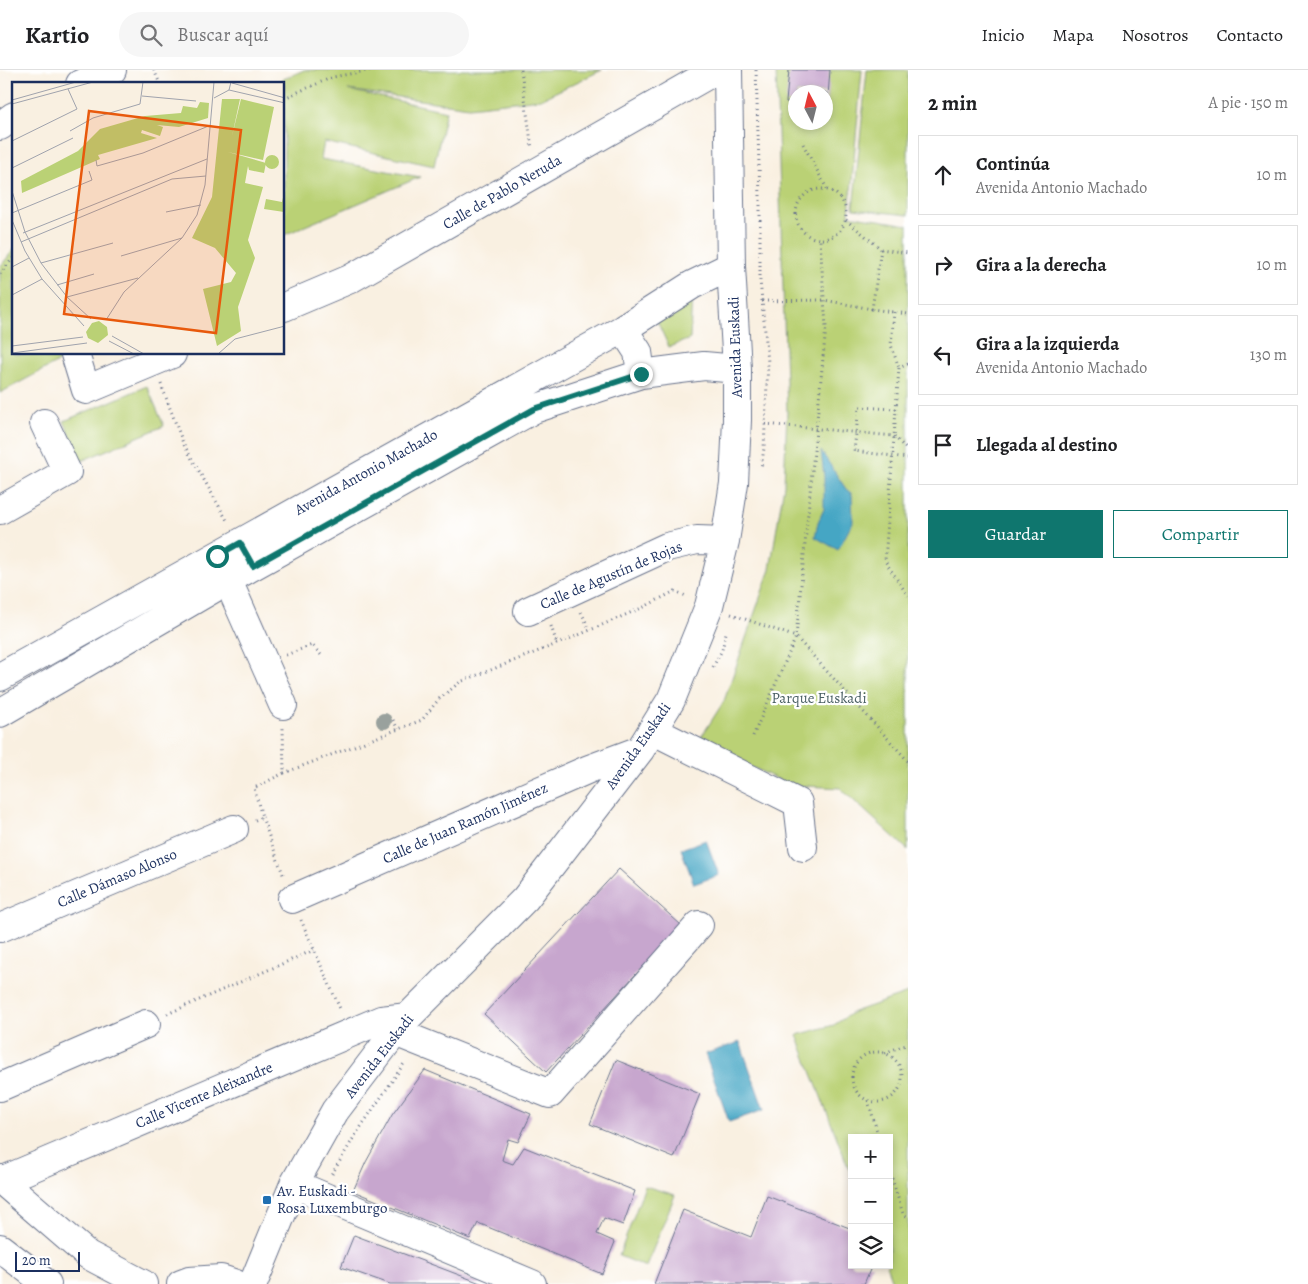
<!DOCTYPE html>
<html lang="es">
<head>
<meta charset="utf-8">
<style>
  body { margin:0; font-family:Alegreya,serif; background:#f6f6f6; color:#202124 }
  .controls { position:absolute; right:15px; bottom:15px; display:grid; overflow:hidden; border-radius:0px; box-shadow:0 2px 8px #0003 }
  .controls button { width:45px; height:45px; display:grid; place-items:center; padding:0; border:0; border-bottom:1px solid #e0e0e0; background:#fff; color:#202124; font:25px sans-serif }
  .compass { position:absolute; left:788px; top:15px; width:45px; height:45px; border-radius:50%; background:#fff; box-shadow:0 2px 8px #0003; rotate:353deg }
  .scale { position:absolute; left:15px; bottom:12px; width:65px; box-sizing:border-box; padding-left:5px; border:2px solid #1b2f5e; border-top:0; font-size:14px; line-height:18px; white-space:nowrap; color:#1b2f5e; -webkit-text-stroke:4px #fff; paint-order:stroke }
  .stop { position:absolute; width:15px; height:15px; margin:-11px; border:4px solid #0f766e; border-radius:50%; background:#fff }
  .stop.end { background:#0f766e; border-color:#fff; box-shadow:0 1px 5px #0008 }
  .list { margin:0; padding:0; list-style:none }
  h2 { display:flex; justify-content:space-between; align-items:center; height:65px; margin:0; padding:0 20px; font-size:21px }
  h2 small { font-size:16px; font-weight:400; color:#757577 }
  .list li { display:grid; grid-template-columns:32px 1fr auto; gap:15px; align-items:center; box-sizing:border-box; height:80px; margin:0 10px 10px; padding:0 10px; border:1px solid #e0e0e0; border-radius:0px }
  .list b { display:block; font-size:19px; white-space:nowrap }
  .list p { margin:0; font-size:16px; white-space:nowrap; color:#757577 }
  .list em { font-size:16px; font-style:normal; color:#757577 }
  .actions { display:flex; gap:10px; padding:15px 20px }
  .actions a { flex:1; padding:11px 0; border:1px solid #0f766e; border-radius:0px; text-align:center; font-size:18px; color:#0f766e }
  .actions .main { background:#0f766e; color:#fff }
  .icon { flex:none; width:28px; height:28px; fill:none; stroke:currentColor; stroke-width:2; stroke-linecap:round; stroke-linejoin:round }
  .map { position:relative; flex:none; width:908px; height:1214px; overflow:hidden }
  header { display:flex; align-items:center; gap:30px; box-sizing:border-box; height:70px; padding:0 25px; background:#fff; border-bottom:1px solid #e0e0e0 }
  header strong { font-size:24px }
  nav { display:flex; gap:28px; margin-inline-start:auto; font-size:18px }
  .search { width:350px; height:45px; background:#f6f6f6; display:flex; align-items:center; gap:12px; box-sizing:border-box; padding:0 18px; border-radius:28px; color:#757577; font-size:19px }
  main { display:flex }
  aside { flex:1; background:#fff }
  .map>svg:first-child { display:block }
  .green { fill:#bad175; stroke:#6a806a; fill-rule:evenodd }
  .water { fill:#44a6c4; stroke:#306a91 }
  .building { fill:#c7a6ce }
  .lines { fill:none; stroke-linecap:round; stroke-linejoin:round }
  .minor-casing { stroke:#69738c; stroke-width:30 }
  .major-casing { stroke:#69738c; stroke-width:30 }
  .path { stroke:#69738c; stroke-width:3; stroke-dasharray:1 4; stroke-linecap:butt }
  .minor { stroke:#fff; stroke-width:28 }
  .major { stroke:#fff; stroke-width:28 }
  .tree { fill:#99a19d }
  .route { stroke:#0f766e; stroke-width:6 }
  .poi-dot { fill:#1f6fb2; stroke:#fff; stroke-width:2 }
  .labels { text-anchor:middle; stroke-width:4.5; stroke-linejoin:round; paint-order:stroke }
  .street-label { font-size:15px; fill:#1b2f5e; stroke:#fff }
  .park-label { font-size:15px; fill:#4b6065; stroke:#fff }
  .poi-label { font-size:15px; fill:#1b2f5e; stroke:#fff; text-anchor:start }
  .inset-road { fill:none; stroke:#a0a3ad; stroke-width:1 }
  .view { fill:#e8590c; fill-opacity:0.15; stroke:#e8590c; stroke-width:2.5 }
  .inset-edge { fill:none; stroke:#1b2f5e; stroke-width:2.5 }
</style>
</head>
<body>
<header>
<strong>Kartio</strong>
<div class="search"><svg class="icon" aria-label="search" viewBox="0 0 24 24"><circle cx="10" cy="10" r="6"/><path d="M15 15l6 6"/></svg>Buscar aquí</div>
<nav><a>Inicio</a><a>Mapa</a><a>Nosotros</a><a>Contacto</a></nav>
</header>
<main>
<div class="map">
<svg width="908" height="1214" viewBox="0 0 908 1214">
  <rect width="100%" height="100%" fill="#fff"/>
  <filter id="ink" filterUnits="userSpaceOnUse"><feTurbulence type="fractalNoise" baseFrequency=".02" numOctaves="2"/><feDisplacementMap in="SourceGraphic" scale="10" xChannelSelector="R" yChannelSelector="G"/><feConvolveMatrix kernelMatrix="1 2 1 2 8 2 1 2 1" color-interpolation-filters="sRGB"/></filter>
  <filter id="wash" filterUnits="userSpaceOnUse"><feTurbulence type="fractalNoise" baseFrequency=".0096" numOctaves="4" result="noise"/><feDisplacementMap in="SourceGraphic" scale="20" xChannelSelector="R" yChannelSelector="G"/><feGaussianBlur stdDeviation="1.12" result="paint"/><feColorMatrix in="noise" values="0 0 0 0 0 0 0 0 0 0 0 0 0 0 0 0 0 1.4 0 .05"/><feComposite in="paint" operator="in"/></filter>
  <g filter="url(#wash)">
    <rect width="100%" height="100%" fill="#f9f0e1"/>
    <path class="green" d="M304,0H602L541,29L469,37L348,20L446,41L434,96L324,72L321,89L420,107L284,165V14H272Z
      M776,0H862L849,145L908,155V780L840,718L790,715L698,672L724,631L770,499L784,415L787,342ZM796,22H826V52H796Z
      M867,0H908V145L853,139Z
      M14,179V284H73L0,323V197Z
      M692,223L690,269L669,277L654,245Z
      M147,316L164,356L81,391L64,351Z
      M908,923V1214H893L886,1195H889V1068H852V1107L797,965L834,955L853,942Z
      M645,1116L675,1125L646,1197L619,1186Z"/>
    <path class="water" d="M821,381L846,419L852,424L853,452L838,480L815,467L818,452L824,439V406Z
      M706,770L719,805L694,814L681,779Z
      M740,972L764,1040L729,1052L705,984Z"/>
    <g id="blocks">
      <path class="building" d="M789,0H830L827,39L826,38V22H796V33L786,32Z
        M619,799L681,855L546,1002L484,944Z
        M616,990L700,1024L674,1088L590,1054Z
        M425,1000L531,1044L518,1072L508,1069L502,1090L513,1094L524,1077L635,1121L623,1155L604,1148L597,1164L615,1172L602,1204L478,1153L470,1169L353,1121L366,1092L392,1045Z
        M767,1126L852,1159V1195H872L864,1214H654L683,1140L751,1167Z
        M354,1165L483,1214H390L341,1197Z"/>
    </g>
  </g>
  <g filter="url(#ink)">
    <use href="#blocks" fill-opacity="0" stroke="#69738c" stroke-width="1"/>
    <g class="lines">
      <defs>
        <path id="minor" d="M80,14L112,0
          M0,56L14,46
          M284,237L350,209L716,0
          M623,259L638,282L641,304
          M75,284L86,320L172,284
          M0,440L67,402L44,353
          M221,495L283,635
          M528,541L667,477L697,470L725,471
          M0,607L623,259L692,215L731,196
          M0,643L228,510L534,339L641,304L704,296L737,299
          M652,660L798,733L803,777
          M292,829L589,699L640,680
          M0,858L234,759
          M395,962L550,1024L699,855
          M0,1017L146,954
          M1,1111L381,950L408,947
          M294,1114L532,1214
          M253,1214L294,1114L335,1041L395,962L408,947L525,829L640,680L671,630L709,536L725,471L734,413L737,350V299L731,196L728,0"/>
        <path id="major" d="M0,1109L88,1185L143,1214
          M0,1178L47,1214
          M181,1214L189,1211L221,1209L236,1214"/>
      </defs>
      <use href="#minor" class="minor-casing"/>
      <use href="#major" class="major-casing"/>
      <path class="path" d="M154,0L160,14
        M521,0L532,79
        M756,0L760,126V210L768,292L764,378L761,399
        M284,28L333,7L371,0
        M803,74L827,119
        M796 144a25 25 0 1 1 50 0a25 25 0 1 1-50 0Z
        M846,150L881,179L908,183
        M881,179L872,239L908,244
        M0,204L14,187
        M762,231L824,230L872,239
        M894,242L891,275L899,298
        M908,294L899,298L885,491L908,526
        M161,314L183,373L228,452
        M896,339L859,337L854,381L908,388
        M765,354L894,366L908,381
        M581,542L590,560
        M731,544L796,567L908,691
        M551,556L557,574
        M286,585L312,575L321,585
        M713,597L722,580L726,563
        M393,650L398,659
        M753,666L796,567L826,257L820,170
        M284,703L422,650L439,629L460,612L567,570L644,537L675,521L688,527
        M262,747L284,807
        M255,750L262,747L254,718L284,703L283,658
        M301,850L341,941
        M167,944L314,880
        M852 1007a25 25 0 1 1 50 0a25 25 0 1 1-50 0Z
        M885,983L902,976L908,975
        M868,1030L879,1068
        M889,1099L903,1144L908,1147
        M332,1104L356,1064L405,992"/>
      <use href="#minor" class="minor"/>
      <use href="#major" class="major"/>
    </g>
    <circle class="tree" cx="384" cy="651" r="8"/>
  </g>
  <g class="lines" filter="url(#ink)">
    <path class="route" d="M217,486L240,473L253,496L534,339L641,304"/>
  </g>
  <rect class="poi-dot" x="262" y="1125" width="10" height="10" rx="2.5"/>
  <g class="labels">
    <g class="street-label">
      <text transform="translate(502 122) rotate(-30)" y="5">Calle de Pablo Neruda</text>
      <text transform="translate(735 277) rotate(-92)" y="5">Avenida Euskadi</text>
      <text transform="translate(366 402) rotate(-29)" y="5">Avenida Antonio Machado</text>
      <text transform="translate(611 505) rotate(-23)" y="5">Calle de Agustín de Rojas</text>
      <text transform="translate(638 676) rotate(-55)" y="5">Avenida Euskadi</text>
      <text transform="translate(465 753) rotate(-24)" y="5">Calle de Juan Ramón Jiménez</text>
      <text transform="translate(117 808) rotate(-23)" y="5">Calle Dámaso Alonso</text>
      <text transform="translate(379 986) rotate(-52)" y="5">Avenida Euskadi</text>
      <text transform="translate(204 1025) rotate(-23)" y="5">Calle Vicente Aleixandre</text>
    </g>
    <g class="park-label">
      <text x="819" y="633">Parque Euskadi</text>
    </g>
    <g class="poi-label">
      <text x="277" y="1126">Av. Euskadi -<tspan x="277" dy="17">Rosa Luxemburgo</tspan></text>
    </g>
  </g>
  <g transform="translate(12 12)">
    <rect width="272" height="272" fill="#f9f0e1"/>
    <path d="M210,17H228L220,54L229,17L262,25L251,78L216,70L254,81L252,91L237,88L236,84L233,101L251,105L236,158L243,176L226,225L229,249L205,264L191,207L219,200L224,191L203,166L180,156L200,115ZM188,20L197,21L196,36L167,45L145,43L151,45L148,54L130,48L129,51L145,56L86,73L88,77L10,111L9,99L66,69L88,47L133,34L169,31L171,24L185,26ZM253 80a7 7 0 1 1 14 0a7 7 0 1 1-14 0ZM272,111V130L252,127L254,117L270,120ZM87,239L95,245L96,253L86,261L76,256L74,250L80,241Z" fill="#bad175"/>
    <path class="inset-road" d="M220,1L273,16M217,8L273,21M130,14L184,19M202,16L217,8L219,0M0,18L64,0M0,22L81,0M58,49L81,36L128,22L131,0M0,59L65,27L56,7M84,78L85,84L131,71L199,43M0,86L61,56M0,109L13,150L29,181L55,215L79,237M154,130L189,123M0,131L80,98L77,89M0,138L13,169L30,197L72,244M11,151L195,77M9,160L160,97L194,94M109,174L170,156M29,181L101,161M0,185L17,176M45,203L82,192M0,213L30,197M55,215L126,196M94,238L112,210L170,156L185,133L193,103L202,0M100,254L132,272M97,259L122,272M0,264L71,255M0,271L75,261M206,272L223,257L273,244"/>
    <path class="view" d="M77,29L229,48L204,251L52,232Z"/>
    <rect width="272" height="272" class="inset-edge"/>
  </g>
</svg>
<div class="controls">
<button>+</button>
<button>−</button>
<button><svg class="icon" aria-label="layers" viewBox="0 0 24 24"><path d="M12 4l9 5-9 5-9-5zM3 14l9 5 9-5"/></svg></button>
</div>
<svg class="compass" viewBox="-18 -18 36 36"><path d="M0-13l5 13h-10z" fill="#e53935"/><path d="M0 13l5-13h-10z" fill="#757577"/></svg>
<div class="scale">20 m</div>
<div class="stop" style="left:217px;top:486px"></div>
<div class="stop end" style="left:641px;top:304px"></div>
</div>
<aside>
<h2>2 min<small>A pie · 150 m</small></h2>
<ul class="list">
<li><svg class="icon" aria-label="ahead" viewBox="0 0 24 24"><path d="M12 20V5M6 11l6-6 6 6"/></svg><div><b>Continúa</b><p>Avenida Antonio Machado</p></div><em>10 m</em></li>
<li><svg class="icon" aria-label="right" viewBox="0 0 24 24"><path d="M7 20v-9h11M14 6l5 5-5 5"/></svg><div><b>Gira a la derecha</b></div><em>10 m</em></li>
<li><svg class="icon" aria-label="left" viewBox="0 0 24 24"><path d="M17 20v-9H6M10 6l-5 5 5 5"/></svg><div><b>Gira a la izquierda</b><p>Avenida Antonio Machado</p></div><em>130 m</em></li>
<li><svg class="icon" aria-label="arrive" viewBox="0 0 24 24"><path d="M6 21V4h12l-3 4 3 4H6"/></svg><div><b>Llegada al destino</b></div></li>
</ul>
<div class="actions"><a class="main">Guardar</a><a>Compartir</a></div>
</aside>
</main>
</body>
</html>
